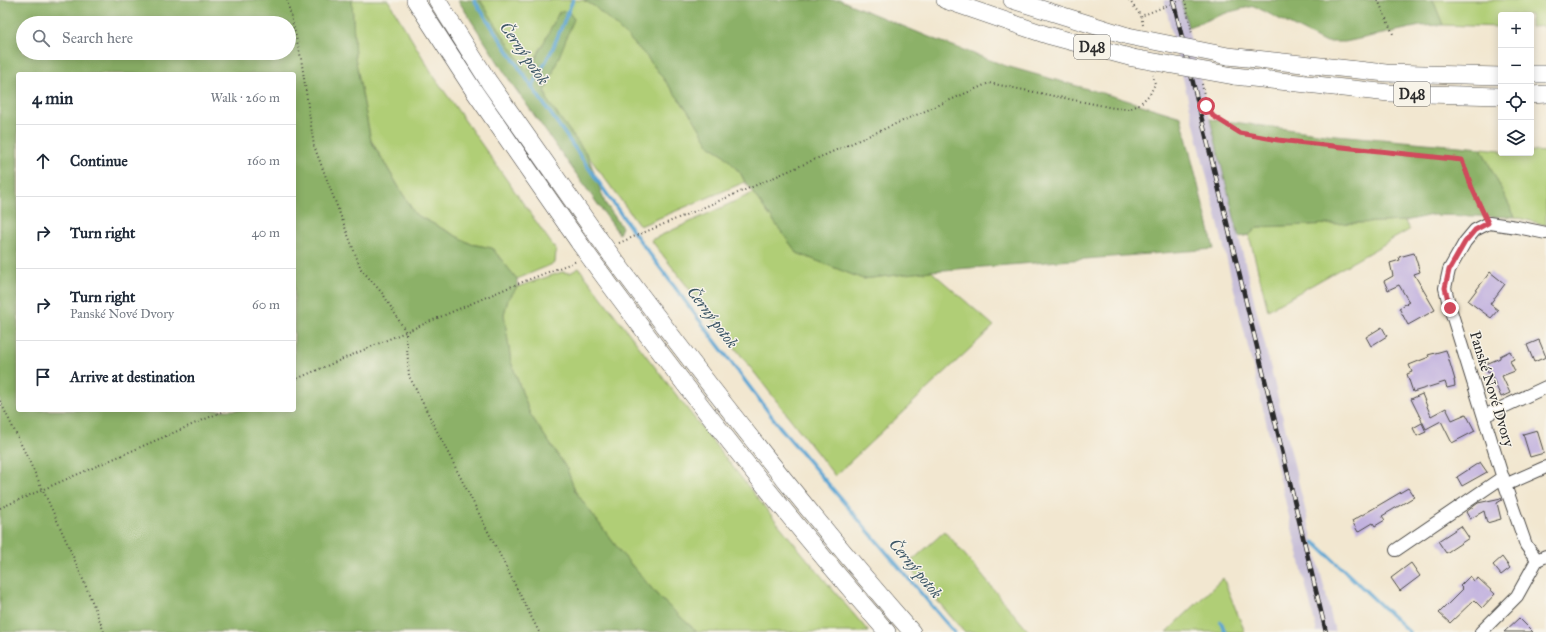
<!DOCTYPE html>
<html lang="en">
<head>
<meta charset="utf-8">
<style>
  body { margin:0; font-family:"IM FELL Great Primer",serif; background:#f6f6f7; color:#1f2937 }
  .controls { position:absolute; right:12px; top:12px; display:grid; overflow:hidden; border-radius:4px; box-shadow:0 2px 10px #0003 }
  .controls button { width:36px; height:36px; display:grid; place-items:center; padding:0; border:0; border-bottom:1px solid #e0e1e3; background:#fff; color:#1f2937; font:20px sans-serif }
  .stop { position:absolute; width:12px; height:12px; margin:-9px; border:3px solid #d1495b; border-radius:50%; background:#fff }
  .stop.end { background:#d1495b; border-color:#fff; box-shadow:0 1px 4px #0008 }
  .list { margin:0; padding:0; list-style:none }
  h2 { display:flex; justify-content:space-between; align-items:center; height:52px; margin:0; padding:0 16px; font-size:17px }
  h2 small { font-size:13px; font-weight:400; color:#747a83 }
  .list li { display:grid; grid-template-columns:26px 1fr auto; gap:12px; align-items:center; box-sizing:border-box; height:72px; padding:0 16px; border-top:1px solid #e0e1e3 }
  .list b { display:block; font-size:15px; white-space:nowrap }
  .list p { margin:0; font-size:13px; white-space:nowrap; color:#747a83 }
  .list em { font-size:13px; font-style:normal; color:#747a83 }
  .icon { flex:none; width:22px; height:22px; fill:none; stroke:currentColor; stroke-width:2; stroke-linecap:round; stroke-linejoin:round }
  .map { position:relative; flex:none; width:1546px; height:632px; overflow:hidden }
  .search { position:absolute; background:#fff; box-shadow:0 2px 10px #0003; left:16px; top:16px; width:280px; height:44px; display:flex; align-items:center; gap:10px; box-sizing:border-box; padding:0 14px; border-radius:22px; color:#747a83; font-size:15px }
  .panel { position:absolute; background:#fff; box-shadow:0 2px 10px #0003; left:16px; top:72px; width:280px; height:340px; border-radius:4px }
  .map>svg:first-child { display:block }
  .industrial { fill:#c8bfd8 }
  .green { fill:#b0ce76; stroke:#6e7c50 }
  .forest { fill:#8cb167; stroke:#5c6e49; fill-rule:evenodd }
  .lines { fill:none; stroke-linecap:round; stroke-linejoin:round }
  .stream { stroke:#5ca5d3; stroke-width:3.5 }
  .building { fill:#c2b2df }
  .minor-casing { stroke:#494744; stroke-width:14 }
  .highway-casing { stroke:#494744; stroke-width:18 }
  .path { stroke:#494744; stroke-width:2; stroke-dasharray:1 3; stroke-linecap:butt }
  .minor { stroke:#fff; stroke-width:12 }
  .highway { stroke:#fff; stroke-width:17 }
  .rail-casing { stroke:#2b2b2b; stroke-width:4.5 }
  .rail { stroke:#f7f3e8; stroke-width:3; stroke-dasharray:9; stroke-linecap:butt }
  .highway-bridge-casing { stroke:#494744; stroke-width:18; stroke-linecap:butt }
  .highway-bridge { stroke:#fff; stroke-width:17 }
  .route { stroke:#d1495b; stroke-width:5 }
  .labels { text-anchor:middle; stroke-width:3; stroke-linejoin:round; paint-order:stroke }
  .shield { fill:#f7f3e8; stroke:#686764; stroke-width:1 }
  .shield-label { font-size:14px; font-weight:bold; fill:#2b2b2b }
  .street-label { font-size:15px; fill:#2b2b2b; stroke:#f7f3e8 }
  .water-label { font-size:16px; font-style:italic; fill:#3c5666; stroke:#f7f3e8 }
</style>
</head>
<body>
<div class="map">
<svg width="1546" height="632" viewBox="0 0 1546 632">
  <rect width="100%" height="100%" fill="#f7f3e8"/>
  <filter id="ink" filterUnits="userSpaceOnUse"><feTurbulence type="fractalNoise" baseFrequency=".025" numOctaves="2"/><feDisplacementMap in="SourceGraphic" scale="8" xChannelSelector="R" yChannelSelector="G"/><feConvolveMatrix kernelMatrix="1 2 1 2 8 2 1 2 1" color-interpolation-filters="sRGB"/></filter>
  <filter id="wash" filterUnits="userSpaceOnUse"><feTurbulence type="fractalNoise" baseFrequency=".012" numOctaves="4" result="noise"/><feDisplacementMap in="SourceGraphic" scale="16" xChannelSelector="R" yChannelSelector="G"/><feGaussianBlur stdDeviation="0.9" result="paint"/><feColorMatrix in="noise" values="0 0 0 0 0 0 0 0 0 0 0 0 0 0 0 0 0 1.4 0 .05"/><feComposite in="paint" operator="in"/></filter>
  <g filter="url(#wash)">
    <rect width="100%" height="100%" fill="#f2e7d0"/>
    <path class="industrial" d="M1164,0H1181L1335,632H1317Z"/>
    <path class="green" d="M352,0H388L435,78L556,250L555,263L517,279L492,248L471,244L415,214L371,140L355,57Z
      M480,0H583L594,6L628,37L647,57L694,119L710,146L723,154L741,174L745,182L640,226L549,103L545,92L574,18L541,47L533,64L526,71Z
      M1433,0H1546V26L1531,27V15H1501V27L1443,25Z
      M1481,148L1501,150V153H1531V151L1546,152V225L1515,217Z
      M753,193L797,253L863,279L931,271L994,326L835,476L651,240Z
      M1405,221L1409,230L1268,310L1249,235L1258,227Z
      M579,268C673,391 767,515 869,632H697L659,597L622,554L575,491L567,469L530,414L511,362L504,314L508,300L517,287L562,272L570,273Z
      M945,531L1029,632H964L907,565Z
      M1223,578L1245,632H1167Z"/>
    <path class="forest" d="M0,0H352L355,57L371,141L415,214L471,244L492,248L517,279V287L508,300L504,314L511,362L530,414L567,469L575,491L622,554L659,597L697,632H0ZM23,23H289V53H23ZM18,74H294V410H18Z
      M458,0H480L526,70L533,64L559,12L568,11L574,19L545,92L549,103L588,156L605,203L622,227L619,234L512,84Z
      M583,0H840L929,37L1006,66L1116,97L1181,117L1214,249L931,271L863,279L797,253L745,182L741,174L723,154L710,146L694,119L647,57L628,37L594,6Z
      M1181,0H1433L1443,25L1420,26L1345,42H1324L1254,6L1229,12L1188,27Z
      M1210,119L1325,134L1481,148L1515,217L1432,215L1405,221L1258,227L1249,235L1239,237Z"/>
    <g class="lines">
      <path class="stream" d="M474,0L532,87L637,237L779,426L954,632
        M532,87L552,50L573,0
        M1314,542L1409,632
        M1221,622L1225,632"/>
    </g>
    <g id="blocks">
      <path class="building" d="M1414,253L1420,272L1414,274L1435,310L1408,325L1399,308L1409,302L1399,285L1388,290L1384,281L1393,276L1390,263L1400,260L1399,257Z
        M1490,272L1505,284L1490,304L1498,310L1491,318L1468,301Z
        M1382,327L1387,336L1371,346L1366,337Z
        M1539,340L1546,357L1534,362L1527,345Z
        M1446,350L1455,380H1454L1455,386L1447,388L1445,382L1413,392L1407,374L1412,372L1409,365L1429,357L1428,355Z
        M1510,351L1514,359L1510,361L1515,371L1502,376L1510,393L1501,397L1490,372L1488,373L1484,365L1500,358V356Z
        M1422,394L1431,416L1446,408L1452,420L1466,414L1475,431L1452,443L1441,421L1426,429L1411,399Z
        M1422,423L1426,432L1417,436L1413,428Z
        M1537,430L1544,453L1530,457L1523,434Z
        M1480,462L1487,472L1462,486L1457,477Z
        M1408,488L1414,497L1382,516L1385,520L1375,526L1373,523L1358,532L1352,521Z
        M1501,498L1502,500L1497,503L1501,519L1487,523L1484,511L1470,519L1466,512L1478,503Z
        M1461,526L1469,538L1446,553L1438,541Z
        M1502,557L1510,568L1501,575L1493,565Z
        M1411,563L1420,576L1400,591L1391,578Z
        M1470,576L1474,581L1478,578L1495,594L1482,608L1474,600L1450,623L1439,613L1463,589L1460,586Z
        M1519,618L1533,632H1504Z"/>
    </g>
  </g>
  <g filter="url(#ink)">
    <use href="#blocks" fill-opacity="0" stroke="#494744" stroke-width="1"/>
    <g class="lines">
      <defs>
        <path id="minor" d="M1484,416L1546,387
          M1505,485L1546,467
          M1396,550L1503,477
          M1537,560L1526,545L1505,485L1450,308L1445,288L1449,270L1465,242L1475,230L1489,223L1517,227L1546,233
          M1481,632L1517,596L1537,560L1546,556"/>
        <path id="highway" d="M415,0L474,91L580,244
          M437,0L489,82L598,237
          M945,0L1047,35L1133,58
          M1012,0L1128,36
          M1228,56L1386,73L1501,76
          M1531,74H1546
          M1234,76L1389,93L1501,96
          M1531,95L1546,94
          M611,255C707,384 806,511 912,632
          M593,262C686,389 783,513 887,632"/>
      </defs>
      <use href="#minor" class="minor-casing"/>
      <use href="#highway" class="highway-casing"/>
      <path class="path" d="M287,0L301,58L314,146L361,269L383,294L406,332L409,376L539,632
        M1129,0L1141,16
        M1185,0L1192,34
        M1378,0L1393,34
        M1143,25L1141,16L1181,0
        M1202,84L1206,106L1213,116L1239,133L1278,140L1461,160L1472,188L1484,213
        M619,243L752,187L989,83L1114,108L1127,109L1137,106L1144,100L1150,94L1155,84L1153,75
        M294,380L512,286L577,261
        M0,401C37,477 74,553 104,632
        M0,508L226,410"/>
      <use href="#minor" class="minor"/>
      <use href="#highway" class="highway"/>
      <defs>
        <path id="rail" d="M1173,0L1326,632"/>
      </defs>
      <use href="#rail" class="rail-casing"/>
      <use href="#rail" class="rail"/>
      <defs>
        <path id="highway-bridge" d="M1128,36L1228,56
          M1133,58L1234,76
          M598,237L611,255
          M580,244L593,262"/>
      </defs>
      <use href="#highway-bridge" class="highway-bridge-casing"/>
      <use href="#highway-bridge" class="highway-bridge"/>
    </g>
  </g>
  <g class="lines" filter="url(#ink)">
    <path class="route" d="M1206,106L1213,116L1240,133L1278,140L1462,160L1472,188L1488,223L1475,230L1465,242L1449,270L1445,288L1450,308"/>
  </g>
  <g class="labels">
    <g class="shield">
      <rect x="1074" y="35" width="36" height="24" rx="3"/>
      <rect x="1394" y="82" width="36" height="24" rx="3"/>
    </g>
    <g class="shield-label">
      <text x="1092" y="52">D48</text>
      <text x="1412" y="99">D48</text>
    </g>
    <g class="street-label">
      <text transform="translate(1492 389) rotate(73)" y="5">Panské Nové Dvory</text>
    </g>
    <g class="water-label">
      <text transform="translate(525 53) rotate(55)" y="6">Černý potok</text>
      <text transform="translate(713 317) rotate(53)" y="6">Černý potok</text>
      <text transform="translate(916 568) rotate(50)" y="6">Černý potok</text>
    </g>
  </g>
</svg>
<div class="controls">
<button>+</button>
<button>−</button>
<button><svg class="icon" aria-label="locate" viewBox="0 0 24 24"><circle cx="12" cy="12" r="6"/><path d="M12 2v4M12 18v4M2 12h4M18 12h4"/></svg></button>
<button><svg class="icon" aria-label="layers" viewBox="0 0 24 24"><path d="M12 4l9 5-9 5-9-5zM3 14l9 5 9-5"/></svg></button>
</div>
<div class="stop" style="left:1206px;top:106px"></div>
<div class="stop end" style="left:1450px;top:308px"></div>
<div class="search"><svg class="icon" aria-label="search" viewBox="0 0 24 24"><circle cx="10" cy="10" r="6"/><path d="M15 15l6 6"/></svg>Search here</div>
<section class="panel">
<h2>4 min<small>Walk · 260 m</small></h2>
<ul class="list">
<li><svg class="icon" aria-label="ahead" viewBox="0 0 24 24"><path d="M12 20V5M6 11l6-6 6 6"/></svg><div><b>Continue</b></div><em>160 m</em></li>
<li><svg class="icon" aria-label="right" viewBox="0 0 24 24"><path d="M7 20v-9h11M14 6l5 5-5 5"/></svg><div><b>Turn right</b></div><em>40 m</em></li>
<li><svg class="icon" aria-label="right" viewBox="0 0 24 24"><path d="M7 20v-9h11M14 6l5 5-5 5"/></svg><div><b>Turn right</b><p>Panské Nové Dvory</p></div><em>60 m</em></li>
<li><svg class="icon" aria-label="arrive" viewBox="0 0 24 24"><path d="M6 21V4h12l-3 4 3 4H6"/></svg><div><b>Arrive at destination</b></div></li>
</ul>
</section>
</div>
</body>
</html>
